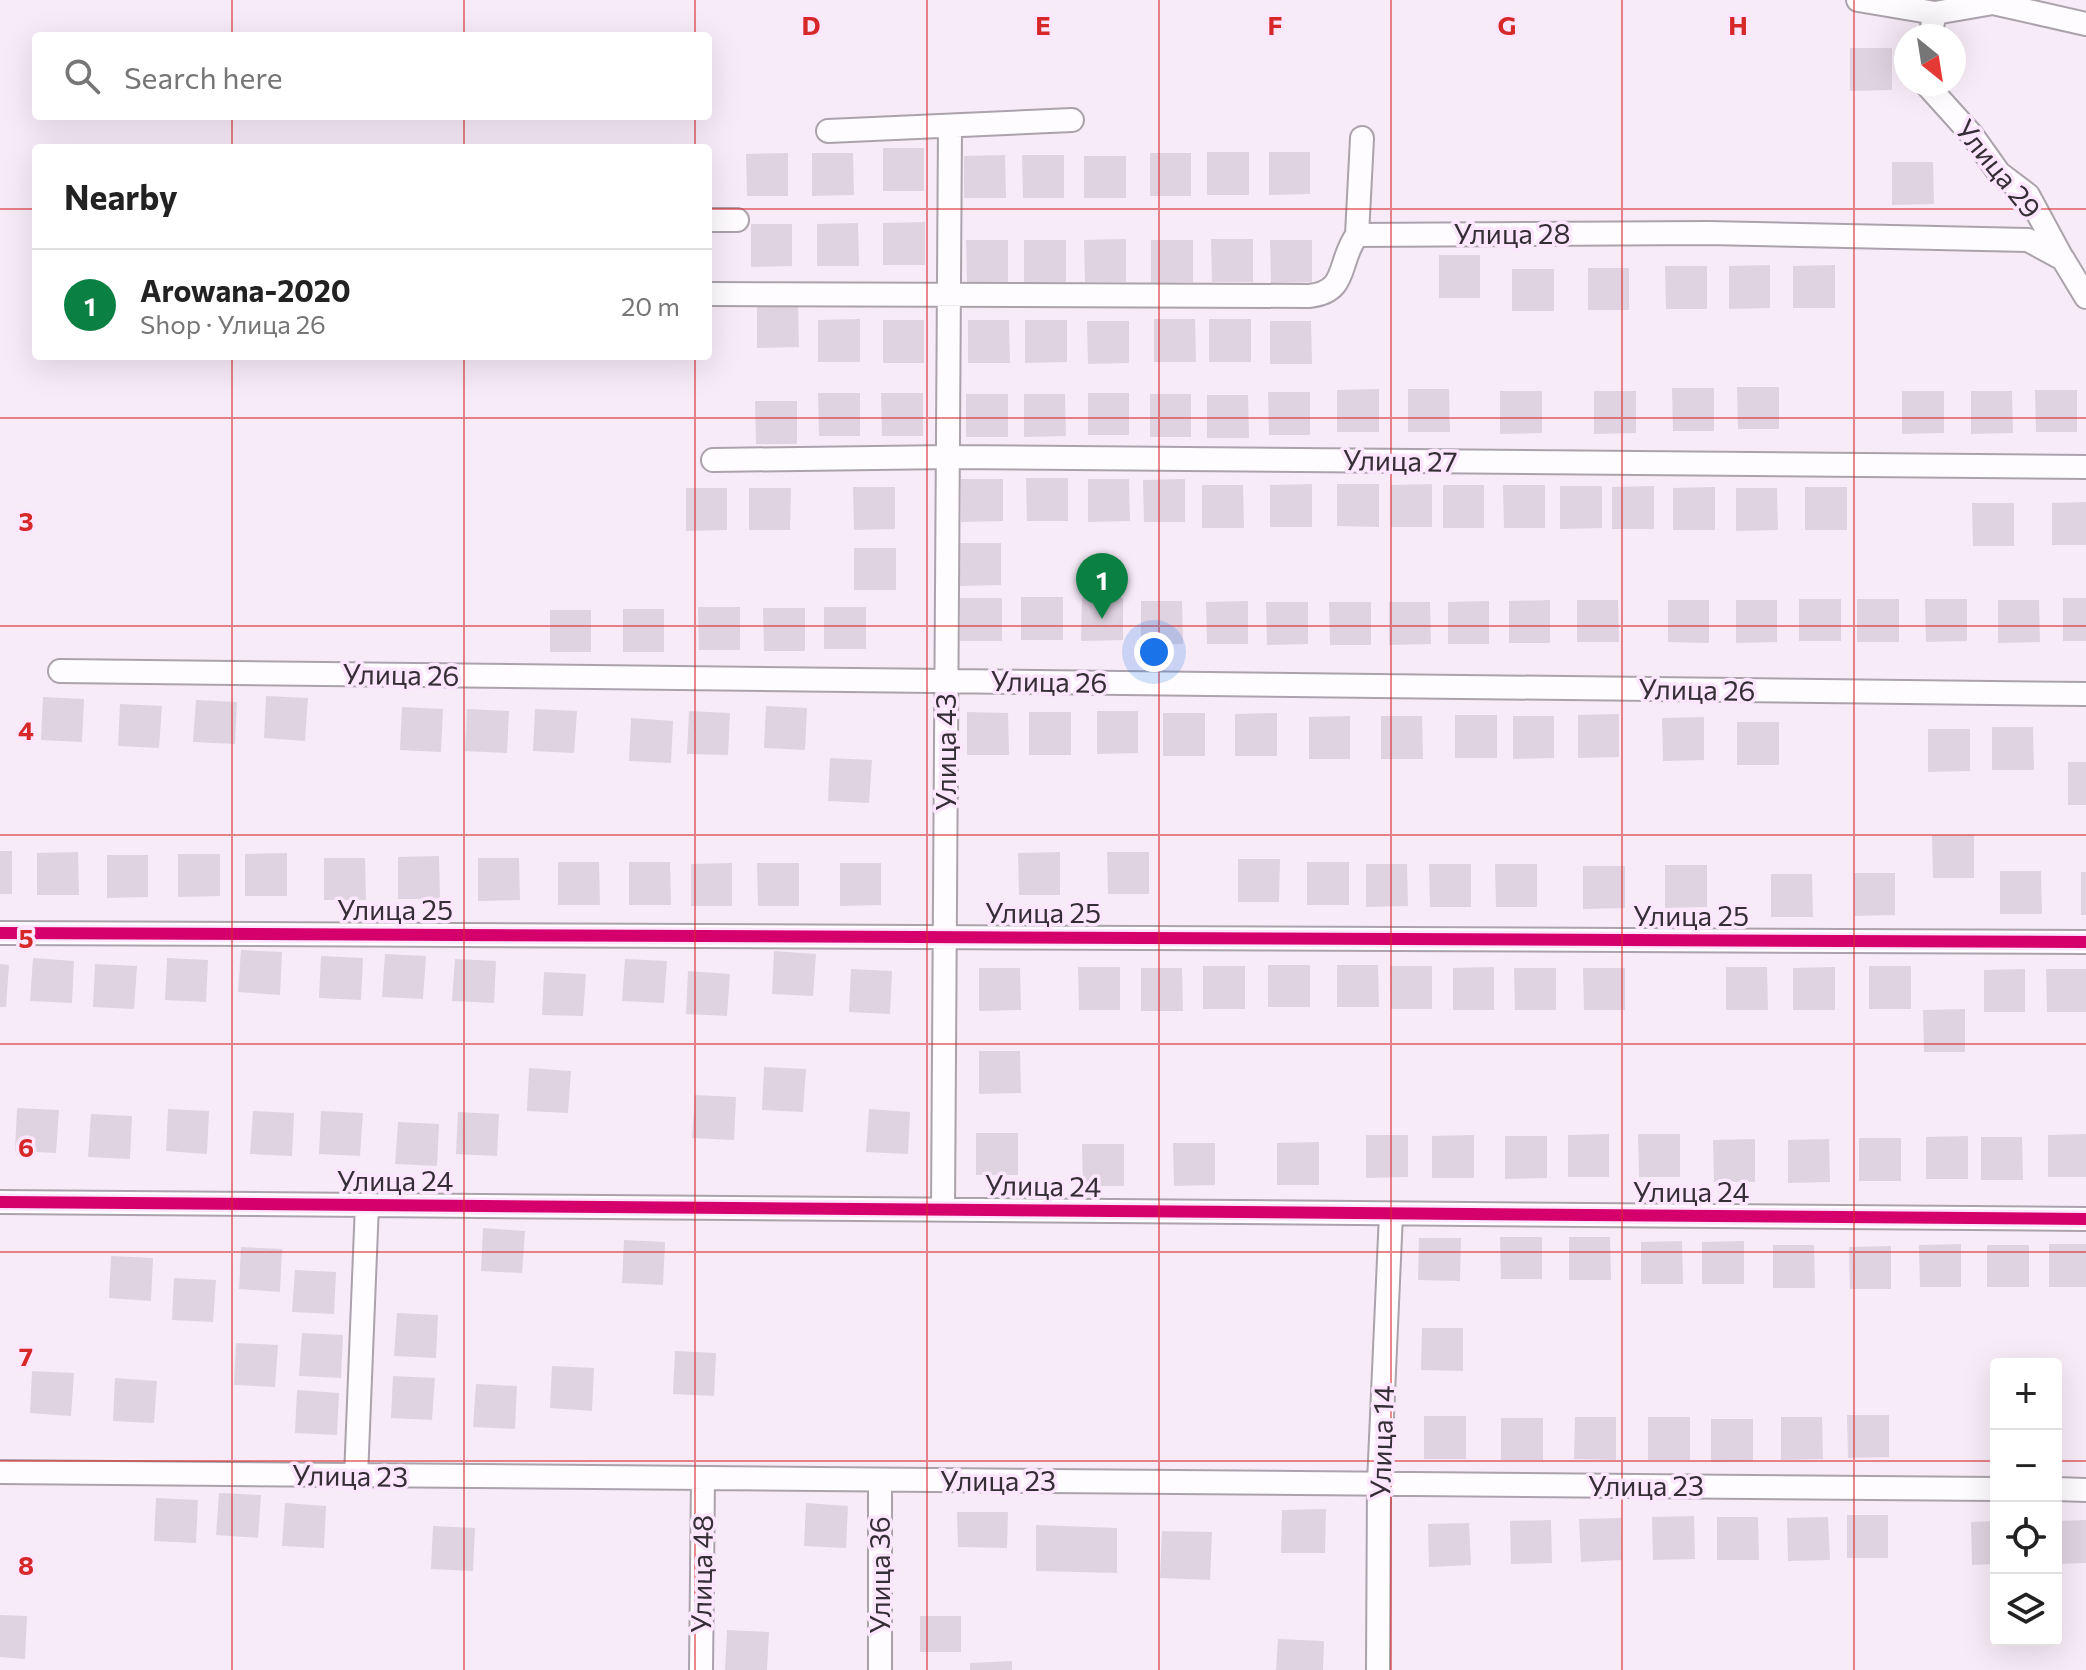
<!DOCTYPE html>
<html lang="en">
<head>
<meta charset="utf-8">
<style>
  body { margin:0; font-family:Commissioner,sans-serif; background:#f2f2f2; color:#222 }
  .controls { position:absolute; right:24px; bottom:24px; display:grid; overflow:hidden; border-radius:8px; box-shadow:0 8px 32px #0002 }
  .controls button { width:72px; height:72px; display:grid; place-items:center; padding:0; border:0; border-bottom:2px solid #e0e0e0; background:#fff; color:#222; font:40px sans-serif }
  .compass { position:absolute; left:1894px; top:24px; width:72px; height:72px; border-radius:50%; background:#fff; box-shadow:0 8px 32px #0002; rotate:150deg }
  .you { position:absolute; left:1154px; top:652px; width:28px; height:28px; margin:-20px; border:6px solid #fff; border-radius:50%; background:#1a73e8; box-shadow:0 0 0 12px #1a73e833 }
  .badge { display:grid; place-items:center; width:52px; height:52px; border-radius:50%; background:#0b8043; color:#fff; font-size:26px; font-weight:700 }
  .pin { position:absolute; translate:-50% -66px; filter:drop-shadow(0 2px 4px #0008) }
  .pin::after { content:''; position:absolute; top:42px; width:28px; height:24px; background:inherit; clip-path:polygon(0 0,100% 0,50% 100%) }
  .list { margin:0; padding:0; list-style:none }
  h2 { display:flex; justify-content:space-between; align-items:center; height:104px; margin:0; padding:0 32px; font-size:34px }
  h2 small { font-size:26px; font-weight:400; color:#767676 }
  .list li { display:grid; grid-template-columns:52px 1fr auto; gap:24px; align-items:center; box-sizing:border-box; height:112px; padding:0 32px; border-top:2px solid #e0e0e0 }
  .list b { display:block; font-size:30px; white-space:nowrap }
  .list p { margin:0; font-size:26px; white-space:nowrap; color:#767676 }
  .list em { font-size:26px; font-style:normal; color:#767676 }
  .icon { flex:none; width:44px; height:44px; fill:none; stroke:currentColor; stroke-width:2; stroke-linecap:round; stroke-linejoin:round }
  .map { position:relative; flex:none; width:2086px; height:1670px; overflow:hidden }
  .search { position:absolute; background:#fff; box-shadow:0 8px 32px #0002; left:32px; top:32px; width:680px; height:88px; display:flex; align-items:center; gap:20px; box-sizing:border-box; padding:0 28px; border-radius:8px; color:#767676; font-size:30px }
  .panel { position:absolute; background:#fff; box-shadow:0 8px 32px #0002; left:32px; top:144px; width:680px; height:216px; border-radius:8px }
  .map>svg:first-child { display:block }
  .building { fill:#e0d3e1 }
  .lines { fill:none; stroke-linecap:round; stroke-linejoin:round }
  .street-casing { stroke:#aba2ac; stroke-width:26 }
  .street { stroke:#fefcfe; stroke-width:22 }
  .cycleway-casing { stroke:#fce6fd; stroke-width:17 }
  .cycleway { stroke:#d6006c; stroke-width:12 }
  .grid { fill:none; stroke:#d62828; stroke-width:2; stroke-opacity:0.55 }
  .labels { text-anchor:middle; stroke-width:7; stroke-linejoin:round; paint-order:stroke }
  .street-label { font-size:28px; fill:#362e37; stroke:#fce6fd }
  .grid-label { font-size:26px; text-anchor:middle; font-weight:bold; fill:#d62828; stroke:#fce6fd; stroke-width:7; stroke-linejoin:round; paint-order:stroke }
</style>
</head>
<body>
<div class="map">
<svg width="2086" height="1670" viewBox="0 0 2086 1670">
  <rect width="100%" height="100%" fill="#f7ebf8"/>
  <path class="building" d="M1850,48H1892V90L1850,91Z
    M883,148H924V191H883Z
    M1207,152H1249V195H1207Z
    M1269,152H1310V194L1269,195Z
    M788,153V196H747L746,154Z
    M812,153H853L854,195L812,196Z
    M1150,153H1191V196H1150Z
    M1005,155L1006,198H964V156Z
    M1022,155H1064V198H1023Z
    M1084,156H1126V198H1084Z
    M1892,162H1933L1934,204L1892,205Z
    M925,222V265H883V223Z
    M858,223L859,266H817V224Z
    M751,224H792V266L751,267Z
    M1126,239V282H1085L1084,240Z
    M1211,239H1253V282H1212Z
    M966,240H1008V282L967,283Z
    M1024,240H1066V282L1024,283Z
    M1151,240H1193V282L1151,283Z
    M1270,240H1312V282L1271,283Z
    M1439,255H1480V298H1439Z
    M1770,265V308L1729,309V266Z
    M1835,265V308H1793V266Z
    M1665,266H1707V309H1666Z
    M1588,268H1629V310H1588Z
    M1512,269H1554V311H1512Z
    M798,304L799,347L757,348V305Z
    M860,319V362H818V320Z
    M1154,319H1195L1196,362H1154Z
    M1209,319H1251V362H1209Z
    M883,320H924V363H883Z
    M968,320H1009L1010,363H968Z
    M1025,320H1067V362L1025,363Z
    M1087,321H1129V363L1088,364Z
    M1270,321H1311L1312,364H1270Z
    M1737,387H1779V429H1738Z
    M1672,388H1714V431H1673Z
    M1379,389V432H1337V390Z
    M1408,389H1449L1450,432H1408Z
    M2035,390H2077V432H2036Z
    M1500,391H1542V433L1500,434Z
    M1594,391H1636V433L1594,434Z
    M1902,391H1944V433L1902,434Z
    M1971,391H2012L2013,433L1971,434Z
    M1268,392H1310V435H1269Z
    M818,393H860V436H819Z
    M881,393H923V436H882Z
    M1088,393H1129V435H1088Z
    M966,394H1008V437H966Z
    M1024,394H1065L1066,436L1024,437Z
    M1150,394H1191V437H1150Z
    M1207,395H1248L1249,438H1207Z
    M755,401H797V444H756Z
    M1026,478H1068V521H1027Z
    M961,479H1003V521L961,522Z
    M1088,479H1129L1130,521L1088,522Z
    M1185,479V522H1144L1143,480Z
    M1312,484V527H1270V485Z
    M1337,484H1379V527L1337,526Z
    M1432,484V527H1391V485Z
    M1202,485H1243L1244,528H1202Z
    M1443,485H1484V528H1443Z
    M1503,485H1545V528H1504Z
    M1560,486H1602V528L1560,529Z
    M1654,486V529H1612V487Z
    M853,487H895V529L854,530Z
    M1715,487V530H1673V488Z
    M1805,487H1847V530H1805Z
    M686,488H727V530L686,531Z
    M749,488H791L790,530H749Z
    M1736,488H1777L1778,530L1736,531Z
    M2086,502V545H2052V503Z
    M1972,503H2014V546H1973Z
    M959,543H1001V585L960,586Z
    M854,548H896V590H854Z
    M1021,597H1063V640H1021Z
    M960,598H1002V641H960Z
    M1082,598H1123V640L1081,641Z
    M2063,598H2086V641H2063Z
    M1799,599H1841V641H1799Z
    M1857,599H1899V642H1857Z
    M1925,599H1967V641L1926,642Z
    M1550,600V643H1509V601Z
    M1577,600H1618L1619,642H1577Z
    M1668,600H1709V643L1668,642Z
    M1736,600H1777V642L1736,643Z
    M1998,600H2039L2040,642L1998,643Z
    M1141,601H1182L1183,644H1141Z
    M1248,601V644H1207L1206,602Z
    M1489,601V644H1448V602Z
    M1266,602H1308V644L1267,645Z
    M1329,602H1371V645H1330Z
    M1389,602H1430L1431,644L1389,645Z
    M698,607H740V650H699Z
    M824,607H866V649H824Z
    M763,608H805V651H764Z
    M623,609H664V652H623Z
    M550,610H591V652H550Z
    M266,696L308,698L305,741L264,738Z
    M43,697L84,699L82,742L41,740Z
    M196,700L237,702L235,744L193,742Z
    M120,704L162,706L159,748L118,746Z
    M766,706L807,708L805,750L764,748Z
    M402,707L443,709L441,752L400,750Z
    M467,709L509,711L507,753L465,751Z
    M535,709L577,711L574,753L533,751Z
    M689,711L730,713L728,755L687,754Z
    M1097,711H1138V753L1097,754Z
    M967,712L1008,713L1009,755H967Z
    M1029,712H1071V755H1029Z
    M1163,713H1205V756H1163Z
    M1277,713V756H1235V714Z
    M1619,714V757L1578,758V715Z
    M1455,715H1497V758H1455Z
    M1350,716V759H1309V717Z
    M1381,716H1422L1423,759H1381Z
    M1513,716H1554V758L1513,759Z
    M1704,717V760L1663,761L1662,718Z
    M631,718L673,721L671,763L629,761Z
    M1737,722H1779V765H1737Z
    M1992,727H2033L2034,770H1992Z
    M1928,729H1970V771L1928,772Z
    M830,758L872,760L869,803L828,801Z
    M2068,762H2086V805H2068Z
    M1932,835H1974V878H1933Z
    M0,851H12V894H0Z
    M78,852L79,895H37V853Z
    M1060,852V895H1019L1018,853Z
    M1107,852H1149V894H1108Z
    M287,853V896H245V854Z
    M178,854H220V896L178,897Z
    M107,855H148V897L107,898Z
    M439,856L440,899H398V857Z
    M324,858H365L366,900H324Z
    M478,858H519L520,900L478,901Z
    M1238,859H1280L1279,902H1238Z
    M558,862H599L600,905H558Z
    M629,862H670L671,905H629Z
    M1307,862H1349V905H1307Z
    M732,863V906H691V864Z
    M757,863H799V906H758Z
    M840,863H881V905L840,906Z
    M1366,864H1407L1408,906L1366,907Z
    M1429,864H1471V907H1430Z
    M1495,864H1537V907H1496Z
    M1665,865H1707V907L1665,908Z
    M1583,866H1625V908L1583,909Z
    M2000,871H2041L2042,914H2000Z
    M2081,872H2086V915H2081Z
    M1854,873H1895V915L1854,916Z
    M1771,874H1812L1813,917H1771Z
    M241,950L282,952L280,995L238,992Z
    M774,951L816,954L813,996L772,994Z
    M385,954L426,956L423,999L382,997Z
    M321,956L363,958L361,1000L319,998Z
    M33,958L74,961L72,1003L30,1001Z
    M167,958L208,960L206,1002L165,1000Z
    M455,959L496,961L494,1003L452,1001Z
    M625,959L667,961L664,1003L622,1001Z
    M0,964L9,965L6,1007H0Z
    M95,964L137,966L134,1009L93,1007Z
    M1268,965H1310V1007H1268Z
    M1337,965H1378L1379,1007H1337Z
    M1203,966H1245V1009H1203Z
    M1390,966H1432V1009H1391Z
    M1869,966H1911V1009H1869Z
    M1078,967H1120V1010H1079Z
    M1494,967V1010H1453V968Z
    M1726,967H1767L1768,1010H1726Z
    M1835,967V1010H1793V968Z
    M979,968H1020L1021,1010L979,1011Z
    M1141,968H1182L1183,1011H1141Z
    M1514,968H1556V1010H1515Z
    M1583,968H1625V1010H1584Z
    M851,969L892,971L890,1014L849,1012Z
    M2025,969V1012H1984V970Z
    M2046,969H2086V1012H2047Z
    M688,971L730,974L727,1016L686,1014Z
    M544,972L586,974L583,1016L542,1015Z
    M1965,1009V1052H1924L1923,1010Z
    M979,1051H1020L1021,1093L979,1094Z
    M764,1067L806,1069L803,1112L762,1110Z
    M529,1068L571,1071L568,1113L527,1111Z
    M695,1095L736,1097L734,1140L692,1138Z
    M17,1108L59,1110L56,1153L15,1151Z
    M168,1109L209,1111L207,1154L166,1151Z
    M869,1109L910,1112L908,1154L866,1152Z
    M253,1111L294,1113L292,1156L250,1154Z
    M321,1111L363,1113L360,1156L319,1154Z
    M458,1112L499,1114L497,1156L456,1154Z
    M91,1114L132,1116L130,1159L88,1157Z
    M398,1122L439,1124L437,1166L395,1164Z
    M976,1133H1018V1175H976Z
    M1609,1134V1177H1568V1135Z
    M1638,1134H1680V1177H1639Z
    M2086,1134V1177H2048V1135Z
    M1366,1135H1408V1177L1366,1178Z
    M1474,1135V1178H1432V1136Z
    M1505,1136H1547V1178L1505,1179Z
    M1968,1136V1179H1926V1137Z
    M1981,1137H2022L2023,1180H1981Z
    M1859,1138H1901V1181H1859Z
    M1755,1139V1182H1714L1713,1140Z
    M1829,1139L1830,1182L1788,1183V1140Z
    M1319,1142V1185H1277V1143Z
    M1173,1143H1215V1185L1174,1186Z
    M1082,1144H1124V1186H1083Z
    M483,1228L525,1231L522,1273L481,1271Z
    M1500,1237H1542V1279H1501Z
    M1569,1237H1610L1611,1280H1569Z
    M1419,1238H1461L1460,1281L1418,1280Z
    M624,1240L665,1242L663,1285L622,1283Z
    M1682,1241L1683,1284H1641V1242Z
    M1744,1241V1284H1702V1242Z
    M1961,1244V1287H1920L1919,1245Z
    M2049,1244H2086V1287H2049Z
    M1773,1245H1814L1815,1288H1773Z
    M1987,1245H2029V1287H1987Z
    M1891,1246V1289H1850L1849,1247Z
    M241,1247L282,1249L280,1292L239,1289Z
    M111,1256L153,1258L151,1301L109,1298Z
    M295,1270L336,1272L334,1314L292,1312Z
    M174,1278L216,1280L213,1322L172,1320Z
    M397,1313L438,1315L436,1358L394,1356Z
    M1422,1328H1463V1371L1421,1370Z
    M302,1333L343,1335L341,1378L299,1376Z
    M236,1343L278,1345L275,1387L234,1385Z
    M675,1351L716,1353L714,1396L673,1394Z
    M552,1366L594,1368L592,1411L550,1408Z
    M32,1371L74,1373L71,1416L30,1413Z
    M393,1376L435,1378L432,1420L391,1418Z
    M115,1378L157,1381L154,1423L113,1421Z
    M476,1384L517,1386L515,1429L473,1427Z
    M297,1390L339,1393L337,1435L295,1433Z
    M1847,1415H1889V1457L1848,1458Z
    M1424,1416H1466V1459H1424Z
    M1575,1417H1616V1460L1574,1459Z
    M1648,1417H1690V1460H1648Z
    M1781,1417H1822L1823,1459L1781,1460Z
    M1501,1418H1543V1460H1501Z
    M1711,1419H1753V1461L1711,1462Z
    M219,1493L261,1495L258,1538L216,1535Z
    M156,1498L198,1500L196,1543L154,1541Z
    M285,1503L326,1506L324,1548L282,1546Z
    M806,1503L848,1506L846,1548L804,1546Z
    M1326,1509L1325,1553H1281L1282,1510Z
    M957,1512H1008L1007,1548L958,1547Z
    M1847,1515H1888V1558H1847Z
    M1694,1516L1695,1559L1653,1560L1652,1517Z
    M1717,1517H1758L1759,1560H1717Z
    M1828,1517L1830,1560L1788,1561L1787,1518Z
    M1621,1518L1622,1560L1581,1562L1579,1519Z
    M1551,1520L1552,1563L1511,1564L1510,1521Z
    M2086,1520V1563L2056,1564V1521Z
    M1996,1521V1564L1972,1565L1971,1522Z
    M1469,1523L1471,1565L1429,1567L1428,1524Z
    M1036,1525L1117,1528V1573L1036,1571Z
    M433,1526L475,1528L473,1571L431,1569Z
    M1162,1531L1212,1532L1210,1580L1160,1578Z
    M0,1615L27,1616L25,1659L0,1657Z
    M920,1616H961V1652H920Z
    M727,1630L769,1632L767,1670H725Z
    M1278,1639L1324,1641L1323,1670H1276Z
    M1012,1661V1670H970V1663Z"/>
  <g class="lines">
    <defs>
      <path id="street" d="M1858,0L1935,13L1930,36
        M1935,13L1993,3L2086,24
        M1926,84L1972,135L1999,173L2028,195L2062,258
        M828,131L1072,120
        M708,220H737
        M1357,235L1362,138
        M708,294L1309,296C1349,292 1337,262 1357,235L1708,233L2028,240L2063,259L2086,297
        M713,460L950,457L2086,467
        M60,671L2086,694
        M0,933L2086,942
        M0,1202L2086,1219
        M943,1209L950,126
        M0,1472L1996,1489
        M356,1477L367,1204
        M880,1480V1670
        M2056,1489L2086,1490
        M701,1670L703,1479
        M1378,1670L1379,1483L1391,1214"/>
    </defs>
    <use href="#street" class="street-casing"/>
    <use href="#street" class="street"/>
    <defs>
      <path id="cycleway" d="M0,933L2086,942
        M0,1202L2086,1219"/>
    </defs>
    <use href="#cycleway" class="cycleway-casing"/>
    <use href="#cycleway" class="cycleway"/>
  </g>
  <path class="grid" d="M232,0V36M464,0V36M695,0V36M927,0V1670M1159,0V1670M1391,0V1670M1622,0V1670M1854,0V1670M232,116V148M464,116V148M695,116V148M0,209H36M708,209H2086M232,356V1670M464,356V1670M695,356V1670M0,418H2086M0,626H2086M0,835H2086M0,1044H2086M0,1252H2086M0,1461H1996M2056,1461H2086"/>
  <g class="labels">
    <g class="street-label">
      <text transform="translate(1998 169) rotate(51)" y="10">Улица 29</text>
      <text x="1512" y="244">Улица 28</text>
      <text transform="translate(1400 461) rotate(1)" y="10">Улица 27</text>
      <text transform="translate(401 675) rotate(1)" y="10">Улица 26</text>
      <text transform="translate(1049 682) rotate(1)" y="10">Улица 26</text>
      <text transform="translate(1697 690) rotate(1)" y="10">Улица 26</text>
      <text transform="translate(946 752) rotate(-90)" y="10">Улица 43</text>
      <text x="395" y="920">Улица 25</text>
      <text x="1043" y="923">Улица 25</text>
      <text x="1691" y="926">Улица 25</text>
      <text x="395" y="1191">Улица 24</text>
      <text transform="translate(1043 1186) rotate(1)" y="10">Улица 24</text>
      <text x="1691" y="1202">Улица 24</text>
      <text transform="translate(1382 1442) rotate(-88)" y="10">Улица 14</text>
      <text transform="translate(350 1476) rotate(1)" y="10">Улица 23</text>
      <text x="998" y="1491">Улица 23</text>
      <text x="1646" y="1496">Улица 23</text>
      <text transform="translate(702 1574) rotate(-89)" y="10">Улица 48</text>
      <text transform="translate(880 1575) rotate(-90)" y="10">Улица 36</text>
    </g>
  </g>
  <g class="grid-label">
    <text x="811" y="35">D</text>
    <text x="1043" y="35">E</text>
    <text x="1275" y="35">F</text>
    <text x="1507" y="35">G</text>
    <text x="1738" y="35">H</text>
    <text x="26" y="531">3</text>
    <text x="26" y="740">4</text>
    <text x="26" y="948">5</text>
    <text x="26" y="1157">6</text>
    <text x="26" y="1366">7</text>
    <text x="26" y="1575">8</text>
  </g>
</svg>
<div class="controls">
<button>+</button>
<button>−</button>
<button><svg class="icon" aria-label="locate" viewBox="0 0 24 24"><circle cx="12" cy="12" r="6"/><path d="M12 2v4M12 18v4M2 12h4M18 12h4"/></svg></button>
<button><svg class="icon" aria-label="layers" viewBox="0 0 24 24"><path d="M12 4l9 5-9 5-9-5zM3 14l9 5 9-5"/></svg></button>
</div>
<svg class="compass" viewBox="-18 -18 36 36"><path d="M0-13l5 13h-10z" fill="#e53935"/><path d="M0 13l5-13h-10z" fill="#767676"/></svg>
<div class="you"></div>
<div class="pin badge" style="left:1102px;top:619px">1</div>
<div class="search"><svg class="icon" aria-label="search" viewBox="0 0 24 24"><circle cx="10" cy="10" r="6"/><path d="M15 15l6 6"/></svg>Search here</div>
<section class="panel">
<h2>Nearby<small></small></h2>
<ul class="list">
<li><span class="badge">1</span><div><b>Arowana-2020</b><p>Shop · Улица 26</p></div><em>20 m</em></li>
</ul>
</section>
</div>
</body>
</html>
